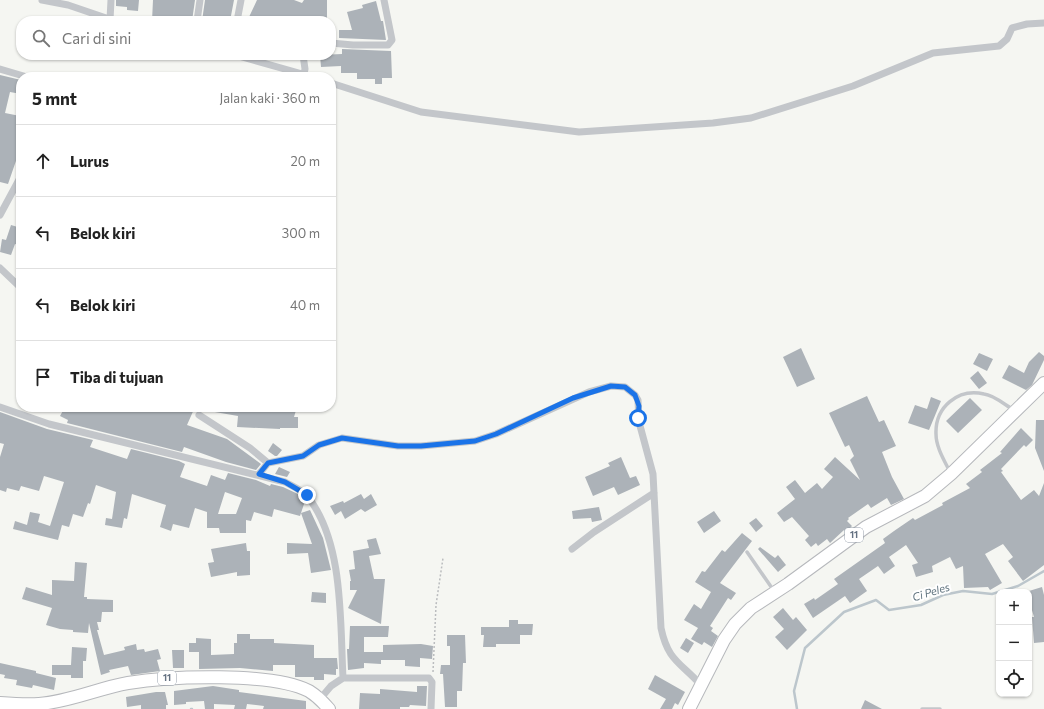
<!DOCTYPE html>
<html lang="id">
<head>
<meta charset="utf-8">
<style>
  body { margin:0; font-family:Commissioner,sans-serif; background:#f2f2f2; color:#222 }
  .controls { position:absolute; right:12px; bottom:12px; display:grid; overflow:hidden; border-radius:8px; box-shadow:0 1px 3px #0004 }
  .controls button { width:36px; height:36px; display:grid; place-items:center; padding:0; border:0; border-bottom:1px solid #e0e0e0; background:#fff; color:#222; font:20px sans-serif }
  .stop { position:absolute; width:12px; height:12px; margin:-9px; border:3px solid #1a73e8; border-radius:50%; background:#fff }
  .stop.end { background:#1a73e8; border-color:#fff; box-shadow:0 1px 4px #0008 }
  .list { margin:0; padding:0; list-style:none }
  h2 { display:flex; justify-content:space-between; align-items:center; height:52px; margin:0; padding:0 16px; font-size:17px }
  h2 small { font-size:13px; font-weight:400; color:#767676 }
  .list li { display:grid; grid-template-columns:26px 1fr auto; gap:12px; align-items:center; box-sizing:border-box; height:72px; padding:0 16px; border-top:1px solid #e0e0e0 }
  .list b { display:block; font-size:15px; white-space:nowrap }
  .list em { font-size:13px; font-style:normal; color:#767676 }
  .icon { flex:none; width:22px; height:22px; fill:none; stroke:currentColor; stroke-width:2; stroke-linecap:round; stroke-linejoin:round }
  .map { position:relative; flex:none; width:1044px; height:709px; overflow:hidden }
  .search { position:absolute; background:#fff; box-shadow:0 1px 3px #0004; left:16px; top:16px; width:320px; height:44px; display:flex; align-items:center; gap:10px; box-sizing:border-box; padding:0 14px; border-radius:16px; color:#767676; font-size:15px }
  .panel { position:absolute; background:#fff; box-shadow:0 1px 3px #0004; left:16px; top:72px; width:320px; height:340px; border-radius:16px }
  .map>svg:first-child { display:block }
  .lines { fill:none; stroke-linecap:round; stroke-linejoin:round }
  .stream { stroke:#bcc6cc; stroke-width:2.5 }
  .building { fill:#acb2b8; fill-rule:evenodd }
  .trunk-casing { stroke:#b6b8bc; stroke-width:14 }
  .path { stroke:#bbbdbf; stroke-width:1.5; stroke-dasharray:2 2; stroke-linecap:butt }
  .service { stroke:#c3c6ca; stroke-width:3.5 }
  .minor { stroke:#c3c6ca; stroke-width:7 }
  .trunk { stroke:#fff; stroke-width:12 }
  .route { stroke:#1a73e8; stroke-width:5 }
  .labels { text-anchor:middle; stroke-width:4; stroke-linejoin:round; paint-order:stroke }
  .shield { fill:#fff; stroke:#939ca8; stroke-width:1 }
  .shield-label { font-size:9px; font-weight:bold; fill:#657282 }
  .water-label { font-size:11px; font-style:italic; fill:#61747f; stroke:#fff }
</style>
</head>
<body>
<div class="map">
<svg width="1044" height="709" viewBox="0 0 1044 709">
  <rect width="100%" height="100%" fill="#f5f6f2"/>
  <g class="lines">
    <path class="stream" d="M191,709H192
      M797,709L794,691L805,648L844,612L876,600L889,610L921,605L943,595L963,591L992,594L1018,586L1044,571"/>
  </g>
  <path class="building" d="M116,0H139L138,11L127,10V7L116,6Z
    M153,0H195L192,21H152Z
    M205,0H234L230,21L209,19L208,21H202Z
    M257,0H294L302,3L304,0H327V21H309V18L307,21H250L251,18L249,17Z
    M376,1L381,21H383L386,40L339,38V30H352L347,12L363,8L362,5Z
    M342,49L391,51L392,78H382V84H375V79H357V73H341V66L321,67L320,55L342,54Z
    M0,75L21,80V94L10,92L5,113L20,116L17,128L21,129V153L19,159L17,158L8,184L0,182Z
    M11,225L21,228V246L15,244L11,255L0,252L2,239L6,240Z
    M801,348L815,379L797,387L783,357Z
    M1039,352L1044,356V360L1032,385L1026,390L1002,378L1009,365L1024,373L1029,362Z
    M979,353L993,359L987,371L973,364Z
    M978,371L987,383L979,389L970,378Z
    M867,396L879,422L884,420L896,446L882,452L892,477L904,499L891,505L887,498L871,508L868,504L848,518L849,519L847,521L852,526L846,532L844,530L830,543L827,539L818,546L816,543L811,547L805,540L809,536L792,517L784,522L777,513L795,499L786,487L795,480L805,493L817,483L822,489L833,477L824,469L835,457L860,480L850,460L854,456L849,445L845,447L829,413Z
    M931,397L941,401L929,430L908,423L915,405L927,409Z
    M970,398L982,410L958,433L946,421Z
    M65,407H195L187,425L227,439L261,464L256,470L226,462L184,447L182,452L67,423L68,420L60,416Z
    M210,407H297L294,417H298V428H280V429L237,427L238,416L209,411Z
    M0,412L47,429L93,440L90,447L127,459L131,449L179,461L185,464L180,477L207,486L211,475L225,480L228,473L256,480L270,486L271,484L283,487L298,494L305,501L300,516L274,509L272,517L254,512L251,521L246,520V533H220L219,528H207V512L195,508L189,528L173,524L171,531L160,527L166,505L132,494L127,519L124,518L122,528L105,525L106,518L112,519L116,492L96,485L90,504L88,503L83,517L73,514L69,527L62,525L58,540L13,529L15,521L27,525L30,512L40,514L38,522L50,526L64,482L44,476L39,491L21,486L19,491L7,488L6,492L0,490V457L4,444L0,443ZM225,492L242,498L236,514H218Z
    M1036,420H1044V471L1035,448Z
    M1021,428L1033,440L1026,447L1024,445L1001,469L1003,471L1001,472L1021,500L1034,490L1039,496L1044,483V565L1023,581L1008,561L1013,557L1003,544L985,554L1002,583L990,590L988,587L964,588L963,566L956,569L950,557L932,566L933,572L916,577L912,565L918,563L906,545L889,557L895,566L884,574L878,566L859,579L867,591L850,603L845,596L813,618L804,604L814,598L815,600L838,584L834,579L885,543L883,539L894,531L913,518L915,520L943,505L942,503L970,488L966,484L982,472L980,470L1002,453L1000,452Z
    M273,443L282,450L277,456H275L268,451Z
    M621,457L630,478L636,476L640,485L618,495L614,487L593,496L585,477L610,466L608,463Z
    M279,467L290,472L287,477L275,474Z
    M361,494L364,499L371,494L377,505L365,512L361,509L345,519L341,511L335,515L330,506L343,501L344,503Z
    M599,507L602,520L592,522L591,518L573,519L572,511Z
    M310,510L323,538L331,570L311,573L308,553L287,554V543L312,544L301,513Z
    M714,511L721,521L704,533L697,522Z
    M756,518L763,526L756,532L749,523Z
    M742,533L752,541L720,583L736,593L731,600L728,598L710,626L713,628L711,631L718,636L712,647L704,642L702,645L691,639L698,628L684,620L694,604L701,609L711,592L695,582L702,571L705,572L722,550L725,552Z
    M376,538L381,554L369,556L374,579H385L381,624L348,608L357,590H350V581H351L349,570L355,569L353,551L369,548L367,540Z
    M246,543L247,551H250V575L237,576V572L211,577L208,563L214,562L211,549Z
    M760,547L775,558L778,555L786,565L778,572L758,549Z
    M75,562L87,563L84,597H87V599L113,600V612H102L101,622H97L99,630H97L104,655L125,650L124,647L136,644L137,650L144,649L145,652L158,649L161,659L157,660L160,671L131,675L128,666L109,670L110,672L101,675L89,623L88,633L73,632V630L60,629L46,625L52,608L22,599L26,587L52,595V580L74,581Z
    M1042,587L1044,595V642L1034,643L1032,617H1034L1029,600V591Z
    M312,592L326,593V603L311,602Z
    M783,608L793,620L796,617L807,630L787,650L775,637L784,629L773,617Z
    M509,620H518V624H533L532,635H520V644H496V647H483L484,635H481V627H509Z
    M350,626H389L388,637H364V652H383V645L421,644L433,646L432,659L420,658V667L405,666V660H381V664L364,663V668L348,670L347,649H349Z
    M237,634H250V639H274V643L314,645V658H337L338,669H336V675L324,674V680H314V677H295V665H273V671L240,668L199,669V652H189V643H196V638L211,639V655L234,654V643H237Z
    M447,635H465L466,663H463L462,691H457V707H445L443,674H440L441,665H450V646H447Z
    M686,638L694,643L688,653L680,648Z
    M72,647L87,648L86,661H83V678H71V675H52V665H71Z
    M172,650H184V668H173Z
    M0,663L36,671V673L56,678L54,690L33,685L32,688L16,685L17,680L4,678L5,675L0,674Z
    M655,675L685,692L678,705L675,703L672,709H660L666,699L648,689Z
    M213,686L239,690V692L306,701V709H263L264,706L247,704L246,709H234L235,705L214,704V709H205L204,701L186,702V704L174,705V691Z
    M417,686H427L426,706L410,705L409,707H400V709H359L360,693L380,694V689L417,692Z
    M156,692H165L168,705H166V709H141V705L127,707L126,697Z
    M865,700L882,709H861Z"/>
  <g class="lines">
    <defs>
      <path id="trunk" d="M0,703C13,704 26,705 39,704C69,702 99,688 128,683C170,676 271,672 309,691C317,696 323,702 329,709
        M689,709L724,640L735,624L751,608L788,584L866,527L925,496L951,474L1044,383"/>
    </defs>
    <use href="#trunk" class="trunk-casing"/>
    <path class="path" d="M433,672L436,605L443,558"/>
    <path class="service" d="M950,472C944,460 936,447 936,434C935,407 958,388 984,394C994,395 1005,405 1014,410
      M747,552L774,591
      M922,709H940"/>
    <path class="minor" d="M42,0L68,5L115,21
      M110,20L111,0
      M197,21L200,0
      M237,21L241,0
      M331,43L353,45H388L392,40L384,0
      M235,55L313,77
      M303,55L305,69L304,74
      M0,69L27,77
      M331,83L421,112L579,132L713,123L751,118L853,86L933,53L999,46L1007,39L1012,28L1027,24L1044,23
      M0,215L21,176
      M0,268L21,288
      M0,407L49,424L285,482C292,486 303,490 308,497C344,543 340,622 343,678L331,686L320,699
      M199,415L250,448L268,463
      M259,474L268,463L303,456L319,445L342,438L398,446H421L475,441L496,434L589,392L611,386L625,387L635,395L638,400L639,422L653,474L661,628C668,661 680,662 700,684
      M572,549L594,532L654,493
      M343,678H429L432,682L431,709"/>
    <use href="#trunk" class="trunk"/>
  </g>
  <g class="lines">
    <path class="route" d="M307,495L285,482L259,474L268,463L303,456L319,445L342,438L398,446H421L475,441L496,434L573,398L611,386L625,387L635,395L639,406L638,418"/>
  </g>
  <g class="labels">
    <g class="shield">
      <rect x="845" y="528" width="18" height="14" rx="3"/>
      <rect x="158" y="671" width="18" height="14" rx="3"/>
    </g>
    <g class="shield-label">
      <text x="854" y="538">11</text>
      <text x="167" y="681">11</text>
    </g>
    <g class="water-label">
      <text transform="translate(931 592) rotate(-17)" y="4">Ci Peles</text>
    </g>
  </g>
</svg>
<div class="controls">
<button>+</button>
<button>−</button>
<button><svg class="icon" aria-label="locate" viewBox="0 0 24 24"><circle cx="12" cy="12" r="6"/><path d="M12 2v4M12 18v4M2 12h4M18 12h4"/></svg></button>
</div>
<div class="stop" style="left:638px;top:418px"></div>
<div class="stop end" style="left:307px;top:495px"></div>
<div class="search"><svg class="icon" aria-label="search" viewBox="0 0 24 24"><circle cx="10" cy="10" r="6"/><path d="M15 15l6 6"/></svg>Cari di sini</div>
<section class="panel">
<h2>5 mnt<small>Jalan kaki · 360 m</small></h2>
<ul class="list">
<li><svg class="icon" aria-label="ahead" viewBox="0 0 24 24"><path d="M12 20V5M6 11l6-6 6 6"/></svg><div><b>Lurus</b></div><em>20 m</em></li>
<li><svg class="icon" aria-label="left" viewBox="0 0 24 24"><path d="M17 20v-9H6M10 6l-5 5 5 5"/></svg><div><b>Belok kiri</b></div><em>300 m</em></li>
<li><svg class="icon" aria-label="left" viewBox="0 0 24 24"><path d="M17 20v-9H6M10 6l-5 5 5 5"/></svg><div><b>Belok kiri</b></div><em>40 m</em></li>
<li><svg class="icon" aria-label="arrive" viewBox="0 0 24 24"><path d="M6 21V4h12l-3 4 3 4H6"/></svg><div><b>Tiba di tujuan</b></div></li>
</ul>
</section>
</div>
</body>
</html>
